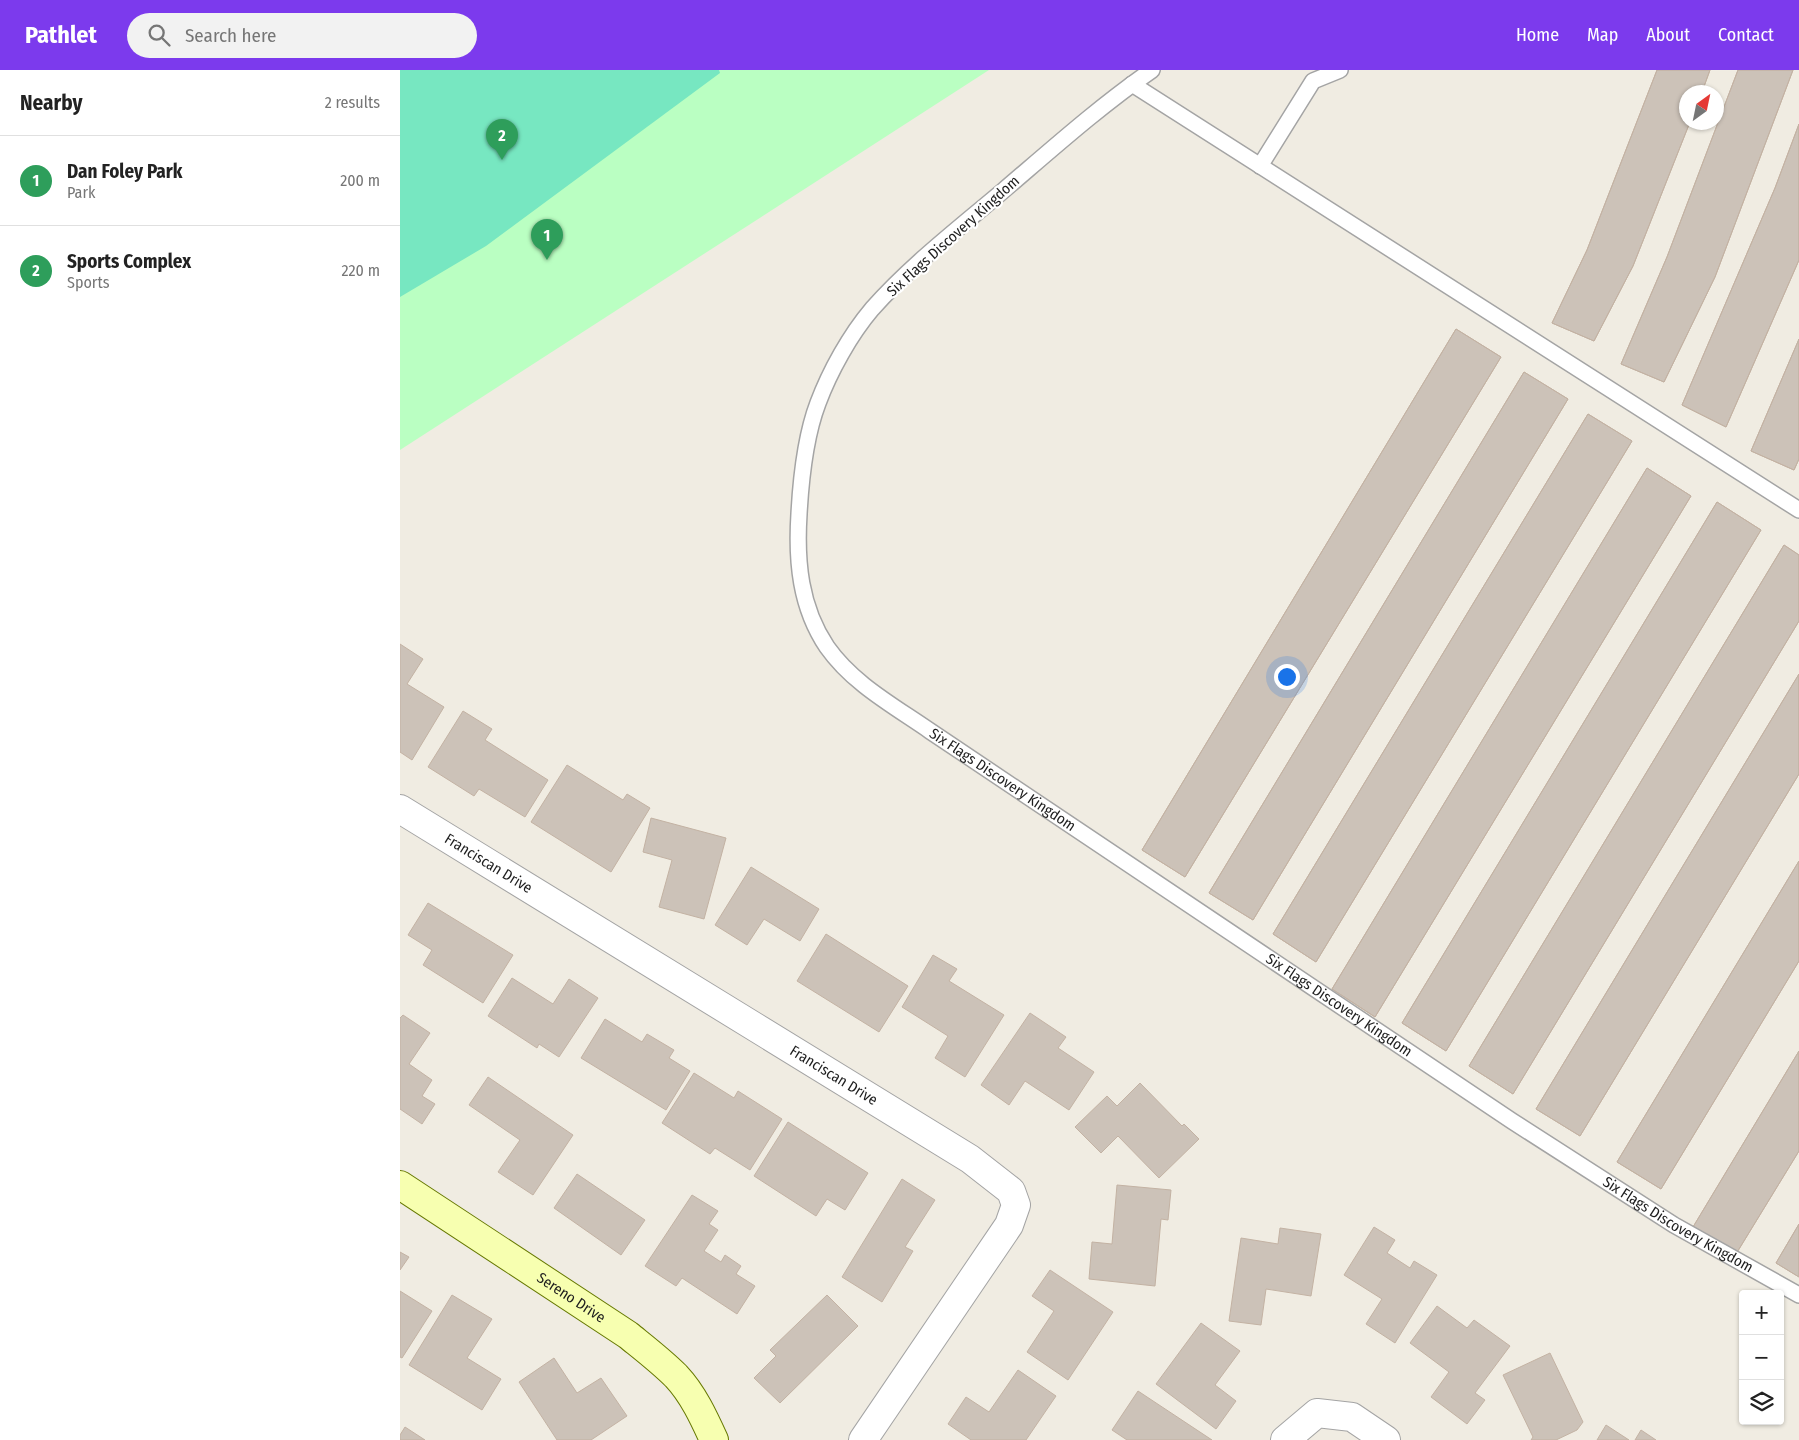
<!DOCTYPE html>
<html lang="en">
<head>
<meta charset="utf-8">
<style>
  body { margin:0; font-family:"Fira Sans Condensed",sans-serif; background:#f2f2f2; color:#222 }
  .controls { position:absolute; right:15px; bottom:15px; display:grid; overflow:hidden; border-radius:5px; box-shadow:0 1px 4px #0004 }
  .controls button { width:45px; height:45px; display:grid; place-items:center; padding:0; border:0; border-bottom:1px solid #e0e0e0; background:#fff; color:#222; font:25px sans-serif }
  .compass { position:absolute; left:1279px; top:15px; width:45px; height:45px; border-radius:50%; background:#fff; box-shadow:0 1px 4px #0004; rotate:33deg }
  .you { position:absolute; left:886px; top:606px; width:18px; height:18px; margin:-12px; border:4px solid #fff; border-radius:50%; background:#1a73e8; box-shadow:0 0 0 8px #1a73e833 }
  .badge { display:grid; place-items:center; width:32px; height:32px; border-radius:50%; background:#7c3aed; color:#fff; font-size:16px; font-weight:700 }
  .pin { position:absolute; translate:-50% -41px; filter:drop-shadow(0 1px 2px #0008) }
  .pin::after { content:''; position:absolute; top:26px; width:18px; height:15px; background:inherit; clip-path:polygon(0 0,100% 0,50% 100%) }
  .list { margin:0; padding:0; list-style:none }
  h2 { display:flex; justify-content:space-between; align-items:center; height:65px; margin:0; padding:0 20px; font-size:21px }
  h2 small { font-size:16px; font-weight:400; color:#767676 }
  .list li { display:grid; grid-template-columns:32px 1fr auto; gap:15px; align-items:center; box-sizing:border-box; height:90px; padding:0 20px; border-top:1px solid #e0e0e0 }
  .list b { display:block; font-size:19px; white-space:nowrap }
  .list p { margin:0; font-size:16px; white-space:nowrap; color:#767676 }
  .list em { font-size:16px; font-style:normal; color:#767676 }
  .icon { flex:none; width:28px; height:28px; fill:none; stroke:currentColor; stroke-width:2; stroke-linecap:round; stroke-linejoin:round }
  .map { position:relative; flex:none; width:1399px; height:1370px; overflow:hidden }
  header { display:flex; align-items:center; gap:30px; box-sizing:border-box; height:70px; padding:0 25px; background:#7c3aed; color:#fff }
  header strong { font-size:24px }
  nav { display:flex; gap:28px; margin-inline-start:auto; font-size:18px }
  .search { width:350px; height:45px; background:#f2f2f2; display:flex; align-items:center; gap:12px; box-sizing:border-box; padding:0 18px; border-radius:28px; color:#767676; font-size:19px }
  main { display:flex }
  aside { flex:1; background:#fff }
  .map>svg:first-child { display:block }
  .park { fill:#baffc2 }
  .pitch { fill:#77e7c1 }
  .building { fill:#ccc2b8; stroke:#c3b2a3 }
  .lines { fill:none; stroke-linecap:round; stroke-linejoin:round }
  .lane-casing { stroke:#a4a4a4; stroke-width:18 }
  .street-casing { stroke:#a4a4a4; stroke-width:30 }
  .secondary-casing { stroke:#667800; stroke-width:30 }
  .lane { stroke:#fff; stroke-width:15 }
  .street { stroke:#fff; stroke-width:28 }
  .secondary { stroke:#f7ffb0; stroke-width:28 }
  .labels { text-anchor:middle; stroke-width:4.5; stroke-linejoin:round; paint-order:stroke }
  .street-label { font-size:15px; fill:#1d1d1d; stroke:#fff }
</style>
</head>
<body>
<header>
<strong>Pathlet</strong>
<div class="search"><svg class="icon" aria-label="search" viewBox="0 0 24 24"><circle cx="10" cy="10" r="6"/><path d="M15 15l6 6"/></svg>Search here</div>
<nav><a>Home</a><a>Map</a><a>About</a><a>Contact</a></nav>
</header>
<main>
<aside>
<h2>Nearby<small>2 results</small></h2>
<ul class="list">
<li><span class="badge" style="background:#2e9e5b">1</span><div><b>Dan Foley Park</b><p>Park</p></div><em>200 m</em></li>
<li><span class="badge" style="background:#2e9e5b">2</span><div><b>Sports Complex</b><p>Sports</p></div><em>220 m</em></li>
</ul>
</aside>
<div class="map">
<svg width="1399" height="1370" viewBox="0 0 1399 1370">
  <rect width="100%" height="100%" fill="#f0ece2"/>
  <path class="park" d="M0,0H589L0,380Z"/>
  <path class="pitch" d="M0,0H319L320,3L86,176L0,227Z"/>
  <path class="building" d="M1257,0H1310L1302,22H1286V52H1290L1233,196L1194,271L1152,253L1187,180Z
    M1257,0H1310L1302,22H1286V52H1290L1233,196L1194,271L1152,253L1187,180Z
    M1338,0H1393L1315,207L1264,312L1221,294L1267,187Z
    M1338,0H1393L1315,207L1264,312L1221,294L1267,187Z
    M1399,54V190L1326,357L1282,335L1375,118Z
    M1399,54V190L1326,357L1282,335L1375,118Z
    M1056,259L1101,287L785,807L742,780Z
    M1056,259L1101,287L785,807L742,780Z
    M1399,269V389L1394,400L1351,381Z
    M1399,269V389L1394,400L1351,381Z
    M1124,302L1168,329L853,850L809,823Z
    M1124,302L1168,329L853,850L809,823Z
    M1188,344L1232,371L916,892L873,864Z
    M1188,344L1232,371L916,892L873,864Z
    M1247,398L1291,426L975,947L932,919Z
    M1247,398L1291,426L975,947L932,919Z
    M1317,432L1361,460L1046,981L1002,953Z
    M1317,432L1361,460L1046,981L1002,953Z
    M1384,475L1399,485V551L1113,1024L1069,996Z
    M1384,475L1399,485V551L1113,1024L1069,996Z
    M0,574L23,589L7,614L44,637L12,690L0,682Z
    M1399,604V704L1180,1066L1136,1039Z
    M1399,604V704L1180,1066L1136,1039Z
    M63,641L92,659L85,670L148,710L125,747L79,719L74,726L28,697Z
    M167,695L223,730L227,724L250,738L211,802L131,752Z
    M251,748L326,768L304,849L259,837L272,790L243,782Z
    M1399,791V891L1261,1119L1217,1092Z
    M1399,791V891L1261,1119L1217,1092Z
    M351,797L419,839L400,871L364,849L347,875L315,855Z
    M28,833L113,885L83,933L23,895L32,880L8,865Z
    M426,864L508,916L479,962L397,911Z
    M533,885L557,899L549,911L604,945L565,1007L535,988L548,966L502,937Z
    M112,908L153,934L169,909L198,928L159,987L139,974L137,978L88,946Z
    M630,943L666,967L658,978L694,1002L669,1040L625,1011L609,1035L581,1015Z
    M3,945L30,963L9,994L32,1010L22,1026L35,1034L22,1054L0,1039V948Z
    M205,949L242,972L247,964L274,980L269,988L290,1001L266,1040L181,988Z
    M1399,981V1081L1336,1184L1293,1157Z
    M1399,981V1081L1336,1184L1293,1157Z
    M294,1003L334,1028L338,1021L382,1049L350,1100L315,1078L310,1084L262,1053Z
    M88,1007L173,1065L133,1125L98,1102L120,1070L69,1035Z
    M740,1013L782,1056L784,1054L799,1069L759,1108L718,1066L701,1083L675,1057L707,1026L717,1036Z
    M388,1052L468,1103L445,1140L427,1129L416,1146L354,1106Z
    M177,1104L245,1150L221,1185L154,1138Z
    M502,1109L535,1130L505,1177L513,1181L482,1232L442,1207Z
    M717,1115L771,1120L768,1150L761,1149L755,1216L689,1209L692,1172L712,1174Z
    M292,1125L318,1141L309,1154L318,1160L304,1181L321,1192L325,1185L341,1196L336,1204L355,1216L337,1244L282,1208L276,1216L245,1196Z
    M1399,1154V1207L1376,1193Z
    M1399,1154V1207L1376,1193Z
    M974,1157L995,1170L987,1183L1010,1198L1014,1191L1037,1205L995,1273L966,1254L982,1229L944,1205Z
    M880,1158L921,1164L911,1226L866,1219L861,1255L829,1251L841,1168L878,1174Z
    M0,1182L9,1187L0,1200Z
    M650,1200L713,1242L668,1310L627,1282L654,1241L632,1226Z
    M0,1221L32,1241L2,1288L0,1287Z
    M52,1225L92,1249L67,1288L101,1309L82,1340L9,1295Z
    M427,1225L458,1256L380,1333L354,1308L376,1286L370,1280Z
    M1037,1236L1067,1258L1074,1250L1110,1276L1075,1323L1085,1330L1067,1354L1031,1327L1049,1302L1010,1273Z
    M801,1253L840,1281L815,1315L836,1331L816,1359L756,1314Z
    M1150,1283L1183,1352L1177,1360L1156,1370H1131L1133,1367L1103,1305Z
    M154,1288L177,1323L201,1308L227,1346L191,1370H157L119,1312Z
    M618,1300L656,1326L626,1370H571L548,1354L566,1327L589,1342Z
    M738,1321L812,1370H727L712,1360Z
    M1206,1355L1229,1370H1197Z
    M5,1357L25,1370H0V1365Z
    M1241,1360L1256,1370H1235Z"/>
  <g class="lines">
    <defs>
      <g id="lane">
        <path id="s1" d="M752,0C700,36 652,79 604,120C559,158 511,195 472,239C450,265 430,301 418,333C405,367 401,407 399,444C396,491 400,537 427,577C453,614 494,636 530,661L1112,1051L1274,1155L1399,1225"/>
        <path d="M732,14L1399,440"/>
        <path d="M860,96L913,11L940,0"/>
      </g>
      <g id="street">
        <path id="s2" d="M0,739L570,1089L611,1121L616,1135L609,1155L463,1370"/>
        <path d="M885,1370L917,1343L952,1347L986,1370"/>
      </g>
      <g id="secondary">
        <path id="s3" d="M0,1115L228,1265C244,1278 261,1291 276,1306C293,1324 304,1348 314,1370"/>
      </g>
    </defs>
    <use href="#lane" class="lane-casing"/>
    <use href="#street" class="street-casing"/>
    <use href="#secondary" class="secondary-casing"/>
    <use href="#lane" class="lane"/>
    <use href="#street" class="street"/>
    <use href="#secondary" class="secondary"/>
  </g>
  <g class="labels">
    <g class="street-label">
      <text transform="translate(553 166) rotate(-42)" y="5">Six Flags Discovery Kingdom</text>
      <text dy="5" stroke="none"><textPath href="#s1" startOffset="950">Six Flags Discovery Kingdom</textPath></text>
      <text dy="5" stroke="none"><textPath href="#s2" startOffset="104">Franciscan Drive</textPath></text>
      <text dy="5" stroke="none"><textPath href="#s1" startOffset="1355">Six Flags Discovery Kingdom</textPath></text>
      <text dy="5" stroke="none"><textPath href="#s2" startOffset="509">Franciscan Drive</textPath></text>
      <text dy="5" stroke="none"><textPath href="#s1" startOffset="1759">Six Flags Discovery Kingdom</textPath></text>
      <text dy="5" stroke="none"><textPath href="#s3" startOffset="205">Sereno Drive</textPath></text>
    </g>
  </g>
</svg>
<div class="controls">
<button>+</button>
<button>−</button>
<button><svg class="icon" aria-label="layers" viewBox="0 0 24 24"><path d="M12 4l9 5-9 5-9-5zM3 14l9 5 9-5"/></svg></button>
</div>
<svg class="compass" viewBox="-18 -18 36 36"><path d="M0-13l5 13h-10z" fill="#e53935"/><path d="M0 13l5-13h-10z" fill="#767676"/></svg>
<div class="you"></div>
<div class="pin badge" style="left:147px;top:190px;background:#2e9e5b">1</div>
<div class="pin badge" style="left:102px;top:90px;background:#2e9e5b">2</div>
</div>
</main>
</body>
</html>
